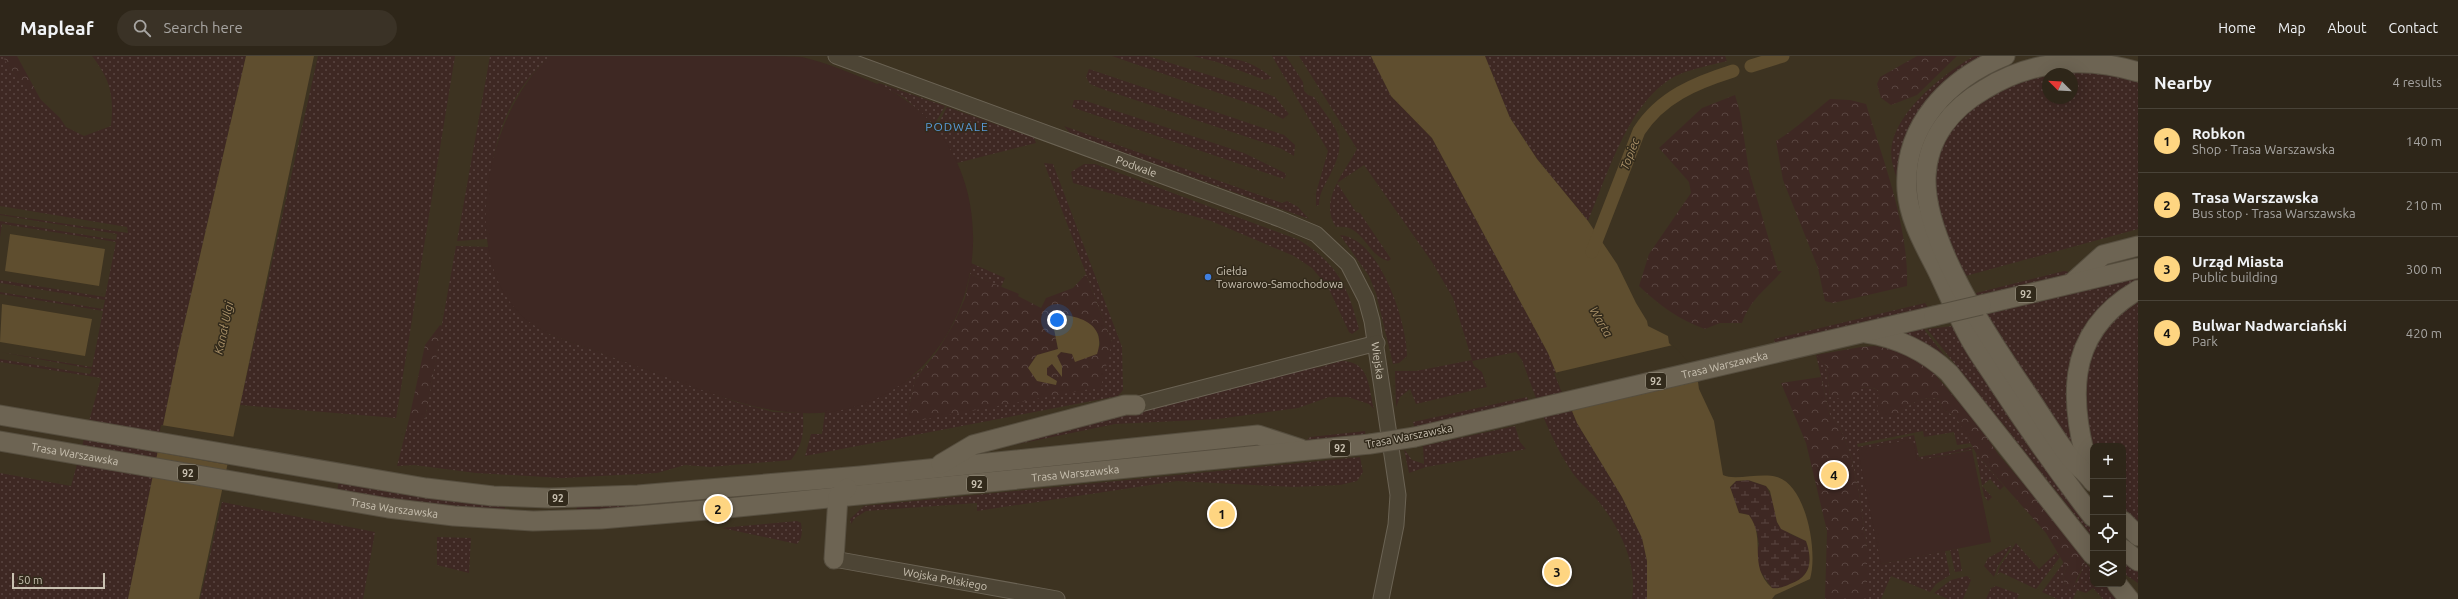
<!DOCTYPE html>
<html lang="en">
<head>
<meta charset="utf-8">
<style>
  body { margin:0; font-family:Ubuntu,sans-serif; background:#3a3226; color:#f1f3f6 }
  .controls { position:absolute; right:12px; bottom:12px; display:grid; overflow:hidden; border-radius:8px; box-shadow:0 4px 16px #0002 }
  .controls button { width:36px; height:36px; display:grid; place-items:center; padding:0; border:0; border-bottom:1px solid #494338; background:#2e2619; color:#f1f3f6; font:20px sans-serif }
  .compass { position:absolute; left:2042px; top:12px; width:36px; height:36px; border-radius:50%; background:#2e2619; box-shadow:0 4px 16px #0002; rotate:294deg }
  .scale { position:absolute; left:12px; bottom:10px; width:93px; box-sizing:border-box; padding-left:4px; border:2px solid #c9c1b1; border-top:0; font-size:11px; line-height:14px; white-space:nowrap; color:#c9c1b1; -webkit-text-stroke:3px #322a1b; paint-order:stroke }
  .you { position:absolute; left:1057px; top:264px; width:14px; height:14px; margin:-10px; border:3px solid #fff; border-radius:50%; background:#1a73e8; box-shadow:0 0 0 6px #1a73e833 }
  .badge { display:grid; place-items:center; width:26px; height:26px; border-radius:50%; background:#fed581; color:#111; font-size:13px; font-weight:700 }
  .pin { position:absolute; translate:-50% -50%; border:2px solid #fff; box-shadow:0 1px 4px #0006 }
  .list { margin:0; padding:0; list-style:none }
  h2 { display:flex; justify-content:space-between; align-items:center; height:52px; margin:0; padding:0 16px; font-size:17px }
  h2 small { font-size:13px; font-weight:400; color:#a7a5a2 }
  .list li { display:grid; grid-template-columns:26px 1fr auto; gap:12px; align-items:center; box-sizing:border-box; height:64px; padding:0 16px; border-top:1px solid #494338 }
  .list b { display:block; font-size:15px; white-space:nowrap }
  .list p { margin:0; font-size:13px; white-space:nowrap; color:#a7a5a2 }
  .list em { font-size:13px; font-style:normal; color:#a7a5a2 }
  .icon { flex:none; width:22px; height:22px; fill:none; stroke:currentColor; stroke-width:2; stroke-linecap:round; stroke-linejoin:round }
  .map { position:relative; flex:none; width:2138px; height:543px; overflow:hidden }
  header { display:flex; align-items:center; gap:24px; box-sizing:border-box; height:56px; padding:0 20px; background:#2e2619; border-bottom:1px solid #494338 }
  header strong { font-size:19px }
  nav { display:flex; gap:22px; margin-inline-start:auto; font-size:14px }
  .search { width:280px; height:36px; background:#3a3226; display:flex; align-items:center; gap:10px; box-sizing:border-box; padding:0 14px; border-radius:22px; color:#a7a5a2; font-size:15px }
  main { display:flex }
  aside { flex:1; background:#2e2619 }
  .map>svg:first-child { display:block }
  .grass { fill:url(#grass-dots) }
  .forest { fill:url(#forest-crowns); fill-rule:evenodd }
  .wetland { fill:url(#wetland-marsh) }
  .pitch { fill:#3e2823 }
  .water { fill:#5f4e2f; fill-rule:evenodd }
  .pier { fill:#3d3321 }
  .lines { fill:none; stroke-linecap:round; stroke-linejoin:round }
  .canal { stroke:#5f4e2f; stroke-width:13 }
  .minor-casing { stroke:#6b6354; stroke-width:17 }
  .major-casing { stroke:#564e3f; stroke-width:21 }
  .minor { stroke:#4d4535; stroke-width:15 }
  .major { stroke:#6d6453; stroke-width:19 }
  .major-bridge-casing { stroke:#564e3f; stroke-width:21; stroke-linecap:butt }
  .major-bridge { stroke:#6d6453; stroke-width:19 }
  .shop-dot { fill:#3f7fe0; stroke:#322a1b; stroke-width:1.5 }
  .labels { text-anchor:middle; stroke-width:3; stroke-linejoin:round; paint-order:stroke }
  .shield { fill:#322a1b; stroke:#9c9484; stroke-width:1 }
  .shield-label { font-size:10px; font-weight:bold; fill:#c9c1b1 }
  .street-label { font-size:11px; fill:#c9c1b1; stroke:#322a1b }
  .poi-label { font-size:11px; fill:#c9c1b1; stroke:#322a1b; text-anchor:start }
  .neighbourhood-label { font-size:12px; letter-spacing:1px; fill:#5a9bda; stroke:#322a1b }
  .water-label { font-size:12px; font-style:italic; fill:#aa9168; stroke:#322a1b }
</style>
</head>
<body>
<header>
<strong>Mapleaf</strong>
<div class="search"><svg class="icon" aria-label="search" viewBox="0 0 24 24"><circle cx="10" cy="10" r="6"/><path d="M15 15l6 6"/></svg>Search here</div>
<nav><a>Home</a><a>Map</a><a>About</a><a>Contact</a></nav>
</header>
<main>
<div class="map">
<svg width="2138" height="543" viewBox="0 0 2138 543">
  <defs>
    <pattern id="grass-dots" width="8" height="8" patternUnits="userSpaceOnUse"><rect width="8" height="8" fill="#3e2823"/><path d="M2 2h.1M6 6h.1" fill="none" stroke="#594541" stroke-width="1.8" stroke-linecap="round"/></pattern>
    <pattern id="forest-crowns" width="20" height="18" patternUnits="userSpaceOnUse"><rect width="20" height="18" fill="#3e2823"/><path d="M2 6a3 3 0 1 1 6 0M12 15a3 3 0 1 1 6 0" fill="none" stroke="#594541"/></pattern>
    <pattern id="wetland-marsh" width="20" height="14" patternUnits="userSpaceOnUse"><rect width="20" height="14" fill="#3e2823"/><path d="M1 5h8M5 5V1M11 12h8M15 12V8" fill="none" stroke="#594541"/></pattern>
  </defs>
  <rect width="100%" height="100%" fill="#3d3321"/>
  <path class="grass" d="M0,0H3L14,18L60,62L66,71L84,80L111,70C114,39 111,25 92,0H246L178,295L128,543H0V417L71,430L101,322L0,306V303L90,318L92,313L0,296L92,311L103,255L0,238V236L103,253L105,244L0,227V224L105,241L116,186L2,168L0,181V165L116,184L117,178L0,159V158L128,177L127,171L0,150Z
    M318,0H455L396,362L240,349Z
    M490,0H550C495,49 487,113 487,183L457,185Z
    M1112,0H1148L1263,36L1275,41L1289,58L1283,63L1262,52Z
    M1193,0C1223,0 1249,1 1272,22L1265,24L1217,6Z
    M1272,0H1286L1303,26L1304,35L1308,39L1314,41C1337,76 1350,80 1329,121C1324,130 1319,138 1319,149L1316,150V137L1328,95Z
    M1299,0H1371L1391,40L1432,82L1548,297L1577,367L1622,441L1642,482L1647,505V543H1632C1638,506 1618,468 1594,440C1586,432 1576,423 1570,413C1548,379 1536,342 1522,304L1516,296L1472,305L1474,310L1482,316L1487,331L1416,348L1410,333L1400,341L1396,351L1395,315H1416L1472,304L1453,242L1432,206L1364,109L1337,127L1356,156L1360,157L1391,203L1388,205C1366,199 1364,167 1336,171C1318,145 1345,116 1357,93Z
    M1485,0H1725L1727,5C1712,9 1685,14 1672,22C1628,48 1607,120 1588,165L1537,103L1510,62Z
    M1974,0H1996L1955,23L1900,126C1895,121 1894,112 1892,106C1884,63 1942,19 1974,0Z
    M1089,13L1284,79L1295,89L1294,100L1280,92L1102,33L1090,28L1086,21Z
    M2074,15L2113,18L2138,25V173L1962,221C1949,190 1933,153 1935,119C1937,61 1999,30 2048,19V42H2072V18H2052Z
    M879,27L945,50L934,69L905,42L877,28Z
    M1074,44H1083L1244,97L1285,117L1286,120L1284,123L1080,54L1072,51Z
    M947,51L1034,82L1036,87L957,107L936,72Z
    M1064,70L1282,147L1287,145L1298,151L1309,163L1070,77Z
    M1044,107L1053,108L1122,291L1123,334L1118,340L805,400L811,378H822L825,356L906,325L923,312L915,324L907,360L1112,286Z
    M1084,108H1095L1299,184C1337,207 1348,231 1359,273L1352,278L1349,276L1328,231L1312,212L1294,200L1211,165L1073,127L1071,116Z
    M1340,179C1380,182 1407,267 1407,300L1399,307L1393,308L1376,237L1369,220Z
    M456,190L489,191C495,216 504,242 523,260C530,267 540,272 549,278L736,346L773,356L803,357C804,375 803,390 791,404L710,411L685,409L657,417L562,422L476,417L414,409L397,410L409,363H425Z
    M971,207L1005,222L1001,231L970,218Z
    M2064,215L2069,216L2070,218L1978,242L1976,237Z
    M2138,218V228L2081,285L2080,401L1980,260Z
    M2138,242V471L2123,455V390H2093V402L2086,379L2084,316L2107,268Z
    M1925,247L1929,253L1776,291L1774,283Z
    M1953,270L2093,470V488L2091,479L1927,273Z
    M1924,271L1925,275L1956,314L1905,278L1904,275Z
    M1816,299L1826,310L1830,340C1845,336 1865,326 1879,335L1880,344L1895,361C1907,349 1922,339 1939,343L1942,353L1956,361L1972,387L1957,389L1954,376L1924,381L1923,375L1857,388L1858,391L1914,379L1919,401L1971,391L1973,393L1917,405L1881,508L1945,495L1950,519L1936,528L1930,536L1891,520L1881,543H1867V492L1859,437L1851,400L1840,371L1830,359Z
    M1341,305C1371,305 1368,332 1374,353L1369,348L1348,341H1329L1298,352L1218,363L1115,368L994,393L1316,307L1317,312Z
    M1527,341L1530,347L1415,373L1413,366Z
    M1515,370L1520,386L1526,393L1426,411L1409,417L1404,393L1412,404L1424,408L1423,390Z
    M1365,375L1366,382L1306,385L1310,381Z
    M1976,398L2004,430L2000,434L1990,423L1982,430L1992,441L1988,445L1984,440Z
    M1360,401L1363,416L1357,425L1340,429L1293,431L1177,425L977,455V447L866,455L855,462L851,468L850,463L864,450Z
    M339,425L487,446L505,451V453L480,455L337,435Z
    M740,437V443L588,456L576,455L577,451L588,449Z
    M222,446L375,476L363,543H200Z
    M797,465L801,467C802,474 803,482 797,488L722,472Z
    M437,481L471,482L469,517L437,509Z
    M2016,487L2039,513L2056,497L2060,501L2036,533L2000,516L1997,520L2000,510Z
    M2012,489L1998,510L1994,521L1984,510L1988,502Z
    M1958,493L1962,515L1955,516L1950,494Z
    M2123,500L2138,513V527L2123,517Z
    M2064,506L2066,511L2063,521L2065,530L2067,532L2077,526L2085,506L2093,515V528H2105L2118,543H2103L2093,532L2086,537L2077,534L2073,543H2057L2042,536Z
    M1967,520L1971,524L1963,543H1948L1934,537L1951,524Z
    M1996,530L2019,538L2017,543H1986L1991,532Z"/>
  <path class="forest" d="M2,0H17L43,48L14,18Z
    M1917,0H1957L1917,39L1891,49L1881,42L1877,28L1880,21Z
    M1735,39L1740,56L1749,115L1778,215H1782C1766,234 1751,242 1742,267H1720L1705,273C1679,264 1658,248 1639,230L1649,198L1691,137L1689,126L1659,92L1702,52Z
    M1830,43L1850,44L1866,48C1883,104 1909,170 1907,230L1833,247L1825,245L1818,212L1783,124L1776,85C1796,73 1812,57 1830,43Z
    M970,218L1019,238L1018,240L1041,252L1046,242L1073,232L1086,218L1112,286L1101,331L911,366L907,360L915,324L938,294L954,267L965,242ZM1053,268L1098,277L1100,289L1097,298L1079,306L1072,298L1061,296L1056,300L1062,310V320L1052,308L1047,312V319L1053,324L1028,312L1037,299L1058,293Z
    M440,269L442,270L425,363H409L425,289Z
    M1861,291L1875,290L1896,294L1915,303L1931,314L1980,371L1998,398L2046,454L2085,506L2072,534L2065,531L2063,521L2066,511L2046,477L1977,399L1956,361L1942,353L1939,343C1922,339 1907,349 1896,361L1882,360L1877,355L1879,335L1874,332L1862,331C1857,345 1842,345 1830,340L1826,310L1816,299Z
    M1821,321L1830,359L1840,371L1851,400L1859,437L1867,492V543H1825L1827,475L1806,387L1781,327Z"/>
  <path class="wetland" d="M1748,424L1766,430L1773,444L1777,466L1790,478L1806,485C1813,505 1811,521 1790,528C1784,531 1778,533 1772,532L1758,512L1756,497L1759,489L1757,476L1746,458L1739,457L1730,431L1736,425Z"/>
  <path class="pitch" d="M550,0C609,0 668,0 727,0C748,0 783,0 802,1C827,7 854,18 877,28C1027,94 994,334 830,356C773,363 722,341 669,322C629,307 589,293 549,278C540,273 531,268 523,261C456,198 488,55 550,0Z
    M1913,383L1917,405L1972,394L1991,486L1881,508L1858,394Z"/>
  <path class="water" d="M246,0H314L199,543H128L178,295Z
    M1371,0H1485L1510,62L1537,103L1588,165L1617,208L1636,247L1647,265L1648,270L1668,280L1669,287L1683,301L1698,326L1699,333L1714,365L1723,419C1735,425 1761,416 1777,421C1807,430 1818,497 1810,523L1775,539L1772,543H1647V505L1642,482L1622,441L1577,367L1548,297L1432,82L1391,40ZM1748,424L1766,430L1770,435L1777,466L1781,473L1806,485C1813,505 1811,521 1790,528C1784,531 1778,533 1772,532C1747,509 1767,484 1749,459L1739,457L1730,431L1736,425Z
    M10,178L105,193L99,230L5,215Z
    M2,248L92,263L85,300L0,286Z
    M1065,259C1086,262 1106,272 1097,298L1075,306L1072,298L1061,296L1057,300L1062,310V321L1052,308L1047,312V319L1057,325L1056,329L1037,325L1028,312L1037,299L1058,293L1053,268Z"/>
  <path class="pier" d="M1673,289L1690,308L1562,337L1554,317Z
    M161,369L235,381L229,409L156,396Z"/>
  <g class="lines">
    <path class="canal" d="M1751,10L1783,0
      M1592,196L1639,75C1661,41 1695,27 1733,15"/>
    <defs>
      <g id="minor">
        <path id="s1" d="M836,0L1280,163L1316,178L1348,208L1366,243L1372,265L1398,439L1396,469L1381,543"/>
        <path d="M1136,349L1377,287"/>
        <path id="s2" d="M834,503L1057,543"/>
      </g>
      <g id="major">
        <path d="M2005,0C1948,23 1903,70 1907,134C1909,164 1925,190 1938,216C1948,237 1957,258 1968,279C1976,295 1987,309 1997,325C2027,371 2059,417 2093,461"/>
        <path d="M2073,226L2103,199L2138,190"/>
        <path d="M1981,249L2138,212"/>
        <path d="M1866,277C1896,281 1927,296 1949,317L2093,499"/>
        <path d="M0,359L426,432L493,440L549,442L638,439L860,420L1258,379L1301,393"/>
        <path id="s3" d="M1415,381L1934,260"/>
        <path id="s4" d="M0,385L388,452L454,460L533,465L601,463L718,453L1370,388"/>
        <path d="M941,408L973,389L1125,349H1136"/>
        <path d="M2091,422C2070,349 2061,279 2138,234"/>
        <path d="M2093,426C2087,417 2078,411 2071,403C2055,383 2042,360 2027,338C1991,285 1923,186 1926,120C1928,81 1952,52 1985,33C2032,4 2086,0 2138,16"/>
        <path d="M2123,465L2138,480"/>
        <path d="M2123,493L2138,505"/>
        <path d="M834,503L838,441L847,432"/>
        <path d="M2117,528L2129,543"/>
      </g>
    </defs>
    <use href="#minor" class="minor-casing"/>
    <use href="#major" class="major-casing"/>
    <use href="#minor" class="minor"/>
    <use href="#major" class="major"/>
    <defs>
      <path id="major-bridge" d="M1934,260L1981,249
        M1370,388L1415,381"/>
    </defs>
    <use href="#major-bridge" class="major-bridge-casing"/>
    <use href="#major-bridge" class="major-bridge"/>
  </g>
  <circle class="shop-dot" cx="1208" cy="221" r="4"/>
  <g class="labels">
    <g class="shield">
      <rect x="2016" y="230" width="20" height="16" rx="3"/>
      <rect x="1646" y="317" width="20" height="16" rx="3"/>
      <rect x="1330" y="384" width="20" height="16" rx="3"/>
      <rect x="178" y="409" width="20" height="16" rx="3"/>
      <rect x="967" y="420" width="20" height="16" rx="3"/>
      <rect x="548" y="434" width="20" height="16" rx="3"/>
    </g>
    <g class="shield-label">
      <text x="2026" y="242">92</text>
      <text x="1656" y="329">92</text>
      <text x="1340" y="396">92</text>
      <text x="188" y="421">92</text>
      <text x="977" y="432">92</text>
      <text x="558" y="446">92</text>
    </g>
    <g class="street-label">
      <text dy="4" stroke="none"><textPath href="#s1" startOffset="320">Podwale</textPath></text>
      <text dy="4" stroke="none"><textPath href="#s1" startOffset="658">Wiejska</textPath></text>
      <text dy="4" stroke="none"><textPath href="#s3" startOffset="318">Trasa Warszawska</textPath></text>
      <text transform="translate(1409 380) rotate(-11)" y="4">Trasa Warszawska</text>
      <text dy="4" stroke="none"><textPath href="#s4" startOffset="76">Trasa Warszawska</textPath></text>
      <text dy="4" stroke="none"><textPath href="#s4" startOffset="1084">Trasa Warszawska</textPath></text>
      <text dy="4" stroke="none"><textPath href="#s4" startOffset="400">Trasa Warszawska</textPath></text>
      <text dy="4" stroke="none"><textPath href="#s2" startOffset="113">Wojska Polskiego</textPath></text>
    </g>
    <g class="poi-label">
      <text x="1216" y="219">Giełda<tspan x="1216" dy="13">Towarowo-Samochodowa</tspan></text>
    </g>
    <g class="neighbourhood-label">
      <text x="957" y="75">PODWALE</text>
    </g>
    <g class="water-label">
      <text transform="translate(1630 98) rotate(-69)" y="4">Topiec</text>
      <text transform="translate(1601 266) rotate(60)" y="4">Warta</text>
      <text transform="translate(224 272) rotate(-78)" y="4">Kanał Ulgi</text>
    </g>
  </g>
</svg>
<div class="controls">
<button>+</button>
<button>−</button>
<button><svg class="icon" aria-label="locate" viewBox="0 0 24 24"><circle cx="12" cy="12" r="6"/><path d="M12 2v4M12 18v4M2 12h4M18 12h4"/></svg></button>
<button><svg class="icon" aria-label="layers" viewBox="0 0 24 24"><path d="M12 4l9 5-9 5-9-5zM3 14l9 5 9-5"/></svg></button>
</div>
<svg class="compass" viewBox="-18 -18 36 36"><path d="M0-13l5 13h-10z" fill="#e53935"/><path d="M0 13l5-13h-10z" fill="#a7a5a2"/></svg>
<div class="scale">50 m</div>
<div class="you"></div>
<div class="pin badge" style="left:1222px;top:458px">1</div>
<div class="pin badge" style="left:718px;top:453px">2</div>
<div class="pin badge" style="left:1557px;top:516px">3</div>
<div class="pin badge" style="left:1834px;top:419px">4</div>
</div>
<aside>
<h2>Nearby<small>4 results</small></h2>
<ul class="list">
<li><span class="badge">1</span><div><b>Robkon</b><p>Shop · Trasa Warszawska</p></div><em>140 m</em></li>
<li><span class="badge">2</span><div><b>Trasa Warszawska</b><p>Bus stop · Trasa Warszawska</p></div><em>210 m</em></li>
<li><span class="badge">3</span><div><b>Urząd Miasta</b><p>Public building</p></div><em>300 m</em></li>
<li><span class="badge">4</span><div><b>Bulwar Nadwarciański</b><p>Park</p></div><em>420 m</em></li>
</ul>
</aside>
</main>
</body>
</html>
